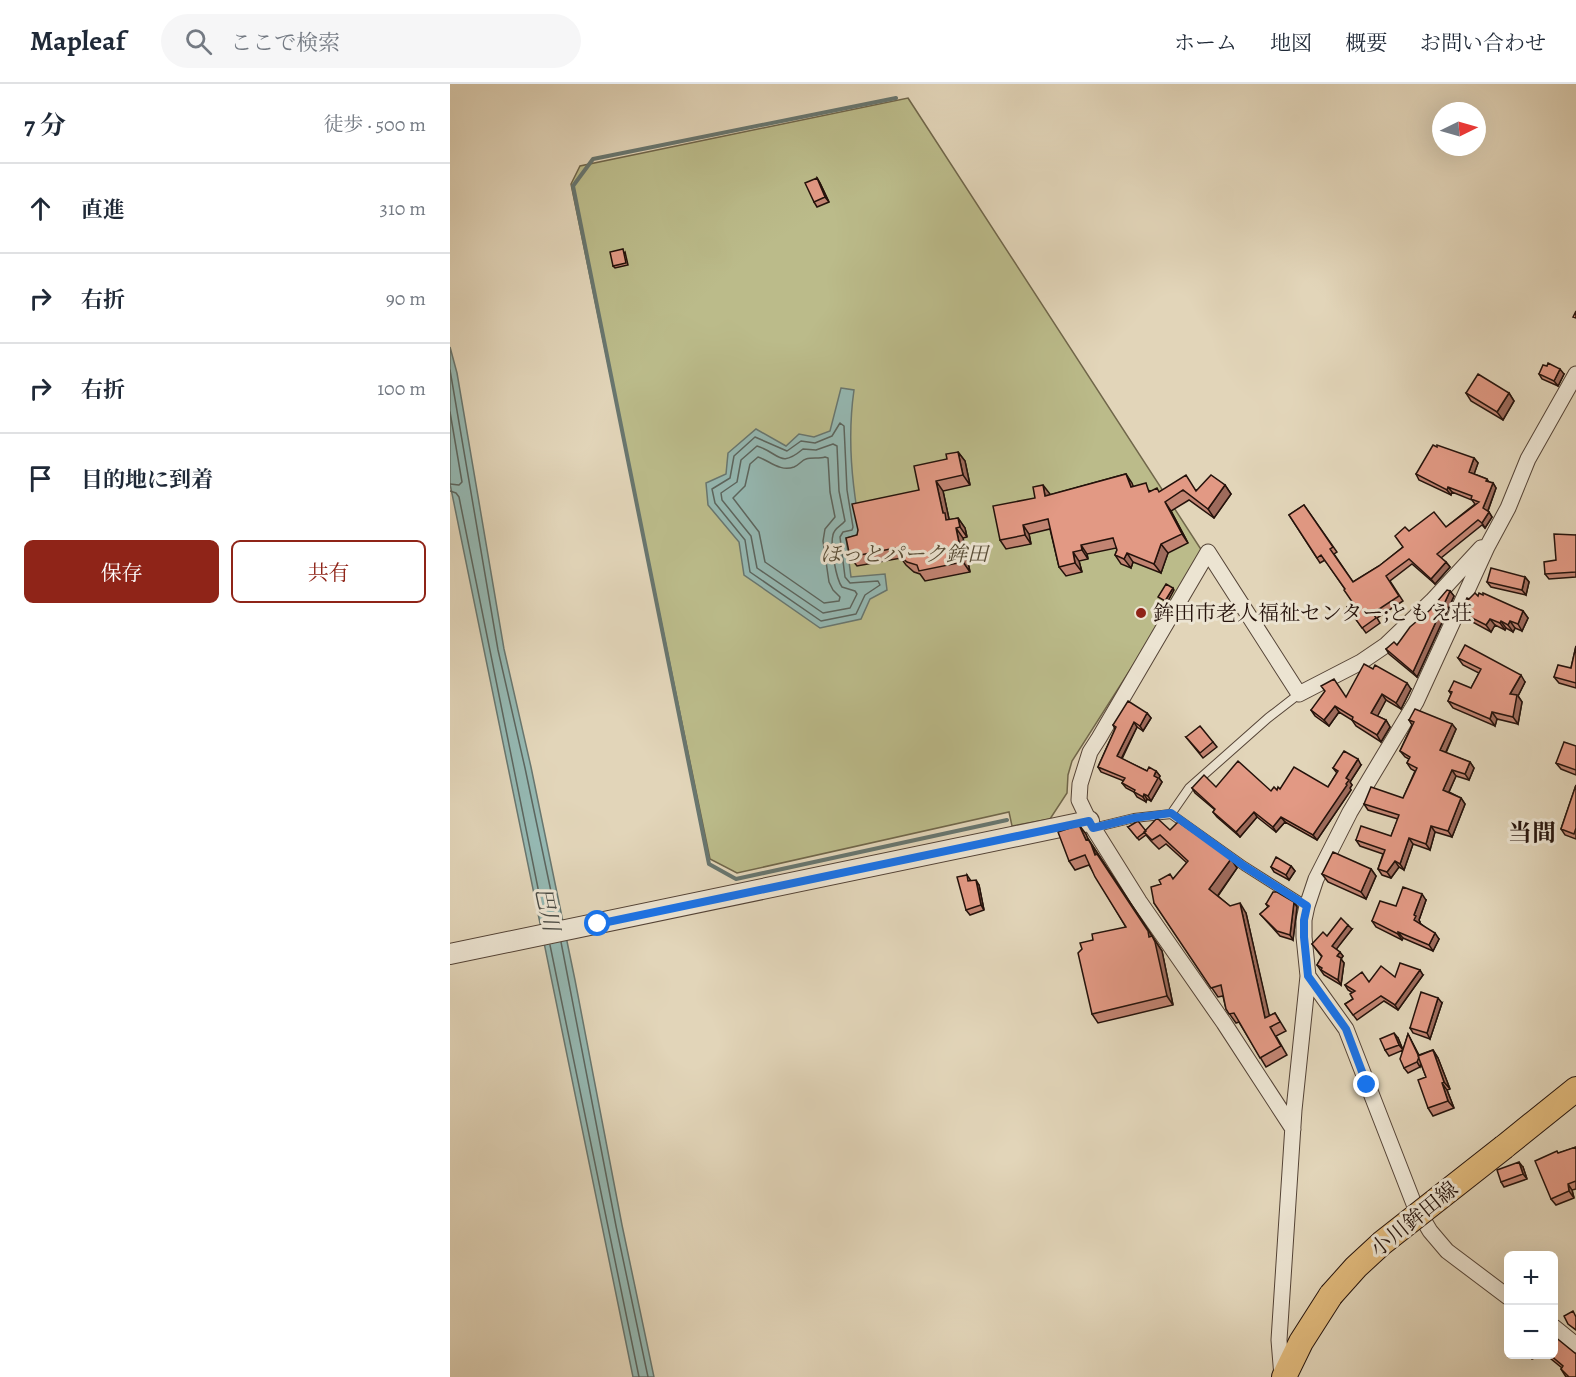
<!DOCTYPE html>
<html lang="ja">
<head>
<meta charset="utf-8">
<style>
  body { margin:0; font-family:Alegreya,"Noto Serif JP",serif; background:#f6f6f7; color:#1f2937 }
  .controls { position:absolute; right:18px; bottom:18px; display:grid; overflow:hidden; border-radius:9px; box-shadow:0 6px 24px #0002 }
  .controls button { width:54px; height:54px; display:grid; place-items:center; padding:0; border:0; border-bottom:2px solid #e0e1e3; background:#fff; color:#1f2937; font:30px sans-serif }
  .compass { position:absolute; left:982px; top:18px; width:54px; height:54px; border-radius:50%; background:#fff; box-shadow:0 6px 24px #0002; rotate:85deg }
  .stop { position:absolute; width:18px; height:18px; margin:-14px; border:4px solid #1a73e8; border-radius:50%; background:#fff }
  .stop.end { background:#1a73e8; border-color:#fff; box-shadow:0 2px 6px #0008 }
  .list { margin:0; padding:0; list-style:none }
  h2 { display:flex; justify-content:space-between; align-items:center; height:78px; margin:0; padding:0 24px; font-size:26px }
  h2 small { font-size:20px; font-weight:400; color:#747a83 }
  .list li { display:grid; grid-template-columns:39px 1fr auto; gap:18px; align-items:center; box-sizing:border-box; height:90px; padding:0 24px; border-top:2px solid #e0e1e3 }
  .list b { display:block; font-size:22px; white-space:nowrap }
  .list em { font-size:20px; font-style:normal; color:#747a83 }
  .actions { display:flex; gap:12px; padding:18px 24px }
  .actions a { flex:1; padding:14px 0; border:2px solid #8f2418; border-radius:9px; text-align:center; font-size:21px; color:#8f2418 }
  .actions .main { background:#8f2418; color:#fff }
  .icon { flex:none; width:33px; height:33px; fill:none; stroke:currentColor; stroke-width:2; stroke-linecap:round; stroke-linejoin:round }
  .map { position:relative; flex:none; width:1126px; height:1293px; overflow:hidden }
  header { display:flex; align-items:center; gap:36px; box-sizing:border-box; height:84px; padding:0 30px; background:#fff; border-bottom:2px solid #e0e1e3 }
  header strong { font-size:28px }
  nav { display:flex; gap:33px; margin-inline-start:auto; font-size:21px }
  .search { width:420px; height:54px; background:#f6f6f7; display:flex; align-items:center; gap:15px; box-sizing:border-box; padding:0 21px; border-radius:33px; color:#747a83; font-size:22px }
  main { display:flex }
  aside { flex:1; background:#fff }
  .map>svg:first-child { display:block }
  .green { fill:#bbbb8a; stroke:#70664a; stroke-width:1.5 }
  .water { fill:#95b8b2; stroke:#68766f; stroke-width:1.5 }
  .lines { fill:none; stroke-linecap:round; stroke-linejoin:round }
  .shore { stroke:#5c655e; stroke-width:1.5 }
  .stream { stroke:#68766f; stroke-width:4 }
  .service-casing { stroke:#544336; stroke-width:10 }
  .minor-casing { stroke:#544336; stroke-width:17 }
  .tertiary-casing { stroke:#544336; stroke-width:22 }
  .primary-casing { stroke:#24120b; stroke-width:26 }
  .service { stroke:#ece4d2; stroke-width:8 }
  .minor { stroke:#ece4d2; stroke-width:15 }
  .tertiary { stroke:#ece4d2; stroke-width:20 }
  .primary { stroke:#e1ba7c; stroke-width:24 }
  .primary-bridge-casing { stroke:#24120b; stroke-width:26; stroke-linecap:butt }
  .primary-bridge { stroke:#e1ba7c; stroke-width:24 }
  .wall { fill:#c28472; stroke:#24120b; stroke-width:1.5 }
  .shaded-wall { fill:#9e6b5c; stroke:#24120b; stroke-width:1.5 }
  .building { fill:#e29984; stroke:#24120b; stroke-width:1.5 }
  .route { stroke:#1a73e8; stroke-width:8 }
  .poi-dot { fill:#8f2418; stroke:#ece4d2; stroke-width:2 }
  .labels { text-anchor:middle; stroke-width:6; stroke-linejoin:round; paint-order:stroke }
  .park-label { font-size:21px; font-style:italic; fill:#594d37; stroke:#ece4d2 }
  .poi-label { font-size:21px; fill:#24120b; stroke:#ece4d2; text-anchor:start }
  .street-label { font-size:21px; fill:#24120b; stroke:#ece4d2 }
  .water-label { font-size:22px; font-style:italic; fill:#4c4c45; stroke:#ece4d2 }
  .quarter-label { font-size:24px; font-weight:bold; fill:#24120b; stroke:#ece4d2 }
</style>
</head>
<body>
<header>
<strong>Mapleaf</strong>
<div class="search"><svg class="icon" aria-label="search" viewBox="0 0 24 24"><circle cx="10" cy="10" r="6"/><path d="M15 15l6 6"/></svg>ここで検索</div>
<nav><a>ホーム</a><a>地図</a><a>概要</a><a>お問い合わせ</a></nav>
</header>
<main>
<aside>
<h2>7 分<small>徒歩 · 500 m</small></h2>
<ul class="list">
<li><svg class="icon" aria-label="ahead" viewBox="0 0 24 24"><path d="M12 20V5M6 11l6-6 6 6"/></svg><div><b>直進</b></div><em>310 m</em></li>
<li><svg class="icon" aria-label="right" viewBox="0 0 24 24"><path d="M7 20v-9h11M14 6l5 5-5 5"/></svg><div><b>右折</b></div><em>90 m</em></li>
<li><svg class="icon" aria-label="right" viewBox="0 0 24 24"><path d="M7 20v-9h11M14 6l5 5-5 5"/></svg><div><b>右折</b></div><em>100 m</em></li>
<li><svg class="icon" aria-label="arrive" viewBox="0 0 24 24"><path d="M6 21V4h12l-3 4 3 4H6"/></svg><div><b>目的地に到着</b></div></li>
</ul>
<div class="actions"><a class="main">保存</a><a>共有</a></div>
</aside>
<div class="map">
<svg width="1126" height="1293" viewBox="0 0 1126 1293">
  <rect width="100%" height="100%" fill="#e2d5b9"/>
  <filter id="stains"><feTurbulence type="fractalNoise" baseFrequency=".00333" numOctaves="4"/><feColorMatrix values="0 0 0 0 .2 0 0 0 0 .09 0 0 0 0 .02 0 0 0 .5 -.17"/></filter>
  <radialGradient id="worn" r=".72"><stop offset=".6" stop-color="#630" stop-opacity="0"/><stop offset="1" stop-color="#630" stop-opacity=".3"/></radialGradient>
  <path class="green" d="M458,14L754,470L622,677L618,691L617,709L600,735L562,742L559,728L287,789L260,775L121,100L130,82Z"/>
  <path class="water" d="M0,263L7,289L54,565L81,683L125,896L172,1141L204,1293H183L0,400Z
    M391,304L404,306C397,355 402,401 411,450L396,454L401,493L435,490L437,506L420,515L411,535L370,544L294,491L289,458L258,421L256,399L276,390L278,369L306,345L336,362L349,350L364,353L380,347Z"/>
  <g class="lines">
    <path class="shore" d="M0,286L48,566L75,684L107,836
      M0,328L12,398L9,401L0,400
      M390,339L394,342L397,406L403,443L402,446L393,448L390,453L395,493L400,499L428,497L430,501L415,511L406,530L371,537L300,488L295,456L265,419L262,405L280,394L284,372L305,353L337,367L351,357L365,359L382,352Z
      M383,360L387,362L389,407L395,437C391,442 384,444 383,451C380,461 386,495 392,503L405,507L407,510L400,524L373,529L307,484L301,452L272,416L271,409L287,398L291,376L307,362C330,369 329,385 353,365L366,366Z
      M308,373C320,377 330,388 344,383C349,381 352,376 356,375C362,373 369,375 375,373L378,374L380,408L385,433L375,445L373,457L379,498L383,506L390,513L389,517L374,519L315,478L309,448L283,414L295,402L300,380Z
      M0,407L6,409L9,413L95,839
      M111,858L166,1142L198,1293
      M100,861L189,1293"/>
    <path class="stream" d="M446,14L143,75L123,102L259,780L286,795L557,736"/>
    <defs>
      <path id="service" d="M721,730L739,704L818,634L849,610
        M643,744L684,734L721,730L794,782L857,822"/>
      <path id="minor" d="M858,892L896,945L964,1120L980,1147L997,1167L1058,1213
        M843,1045L774,939L689,817L639,737L629,716L630,700L640,668L649,654L758,468L849,610L911,578L936,561L982,517L1031,464L1037,463
        M1104,1243L1126,1261
        M832,1293L829,1256L844,1026L858,892L854,853V836L857,822L866,795L900,728L966,618L1037,463L1058,424L1078,375L1126,290"/>
      <path id="tertiary" d="M0,870L639,737"/>
      <path id="primary" d="M1054,1063L1126,1005
        M834,1293L851,1258L881,1211"/>
    </defs>
    <use href="#service" class="service-casing"/>
    <use href="#minor" class="minor-casing"/>
    <use href="#tertiary" class="tertiary-casing"/>
    <use href="#primary" class="primary-casing"/>
    <use href="#service" class="service"/>
    <use href="#minor" class="minor"/>
    <use href="#tertiary" class="tertiary"/>
    <use href="#primary" class="primary"/>
    <defs>
      <path id="primary-bridge" d="M881,1211L906,1183L932,1159L1054,1063"/>
    </defs>
    <use href="#primary-bridge" class="primary-bridge-casing"/>
    <use href="#primary-bridge" class="primary-bridge"/>
  </g>
  <path class="wall" d="M367,94L370,99L379,118L367,123L364,118Z
    M175,168L178,181L165,184L163,182Z
    M1089,290H1114L1108,302L1092,295Z
    M1016,309H1059L1064,317L1053,336L1021,317Z
    M508,368L515,377L520,401L493,407L499,435V436L508,434L515,444L517,453L513,454L520,488L475,497L470,490L464,488L456,481L451,474L407,482L400,473L407,451L469,406Z
    M1024,374L1028,379L1024,390L1037,395L1039,398L1043,399L1046,404L1038,427L1042,433L1035,444L1032,441L991,474L996,478L1000,483L985,500L962,480L940,497L953,517L927,534L930,539L916,549L897,523L903,519L895,505L875,476L870,479L839,431L854,421L887,468L884,470L903,498L929,482L953,463L959,447L996,443L1025,420L1022,416L1002,408L1001,411L969,396L966,390Z
    M676,390L683,403L701,407L709,408L746,406L775,401L781,410L764,434L739,416L721,427L738,459L718,469L711,489L683,478L681,484L671,480L665,471L667,466L666,464L637,470L638,475L629,477L632,488L616,492L609,483L600,445L579,450L581,460L556,465L550,456L600,411Z
    M1126,451V493L1099,495L1095,490Z
    M1075,493L1079,498L1076,511L1041,503L1037,498Z
    M1000,507L1004,512L967,593L939,570L936,565L947,561Z
    M1028,512L1073,527L1078,534L1072,547L1065,544L1063,548L1056,544L1055,546L1045,541L1041,548L1015,534L1010,528L1019,515Z
    M1126,562V604L1109,599L1104,593L1121,584Z
    M1008,574L1075,598L1068,612L1072,618L1068,640L1047,635L1045,642L1003,624L998,617L1001,610L999,607L1021,604L1029,589L1013,581Z
    M961,605L951,625L936,616L927,632L936,636L940,643L931,658L906,642L902,636L889,628L879,642L865,632L861,626L896,613Z
    M697,629L701,634L693,647L687,643L672,675L697,687H706L710,692L709,694L712,698L701,717L697,715L696,718L687,713L684,708L676,704L672,699L674,697L651,688L648,683L665,645L663,641Z
    M959,636L1002,640L1006,645L996,669L1020,678L1024,684L1019,696L1006,692L999,708L1011,714L1015,720L1002,753L985,748L980,766L963,760L954,786L949,783L941,794L932,791L928,785L933,770L910,762L906,756L941,752L948,735L918,726L914,720L953,714L965,687L961,685L957,679L959,675L955,673L950,667L962,641Z
    M736,653L763,658L767,663L753,674Z
    M1126,662V691L1111,685L1106,679Z
    M911,681L900,698L902,701L900,704L901,706L867,756L835,738L826,748L807,733L790,753L767,733L763,728L765,726L745,709L742,704L766,703L821,707L830,705L878,703L887,689L883,684Z
    M1126,701V755L1115,751L1111,745Z
    M629,741L712,867L723,921L648,939L642,930L643,856L676,843L639,781L625,786L619,777Z
    M678,743L696,747L720,746L781,775L787,784L768,812L780,822L796,829L819,932L825,929L836,947L826,952L837,971L816,983L789,938L786,939L776,925L773,912L768,913L704,819L711,800L723,795L737,779L716,760L709,765L701,757L696,751L689,756Z
    M841,782L845,787L839,796L824,788L821,783Z
    M921,785L926,792L916,815L878,798L872,790Z
    M517,791L521,797L529,801L534,826L520,831L516,826Z
    M976,816L969,836L970,838V839L989,855L983,867L953,854L952,856L926,843L922,837L946,822Z
    M844,818L847,823L843,856L830,852L810,830L818,823L816,820Z
    M902,845L886,865L893,872L891,875L894,879L891,901L874,891L867,881L872,873L862,860L877,852Z
    M973,891L948,926L934,917L907,936L895,920L903,915V909L898,906L895,901L919,898L945,893Z
    M992,919L980,955L963,949L960,944Z
    M958,950L969,971L983,966L988,974L1000,1005L997,1006L1004,1024L983,1032L978,1024L976,993L971,980L970,983L958,989L954,984L953,966L939,972L935,966L948,954L953,966Z
    M1126,1063V1105L1122,1106L1124,1114L1106,1121L1101,1115L1109,1069Z
    M1073,1083L1077,1095L1054,1103L1051,1098Z
    M1079,1270H1094L1082,1275Z
    M1095,1270H1104L1126,1293H1116L1111,1285L1112,1284Z"/>
  <path class="shaded-wall" d="M367,94L370,99L379,118L375,113Z
    M1110,285L1114,290L1108,302L1104,297Z
    M1059,309L1064,317L1053,336L1047,328Z
    M508,368L515,377L520,401L513,391Z
    M1024,374L1028,379L1023,393L1019,388Z
    M676,390L682,399L687,412L681,403Z
    M486,397L493,407L499,435L501,438L496,436L493,429Z
    M1043,399L1046,404L1037,429L1033,424Z
    M593,401L600,410L602,421L595,412Z
    M775,401L781,410L764,434L758,425Z
    M998,403L1002,408L1001,411L997,406Z
    M715,418L721,427L738,459L732,450Z
    M1039,428L1042,433L1035,444L1032,439Z
    M508,434L515,444L517,453L510,443Z
    M573,441L579,450L581,460L575,451Z
    M506,444L513,454L520,488L513,478Z
    M711,460L718,469L711,489L704,480Z
    M631,461L637,470L638,475L632,466Z
    M623,468L629,477L632,488L625,479Z
    M677,469L683,478L681,484L674,475Z
    M996,478L1000,483L985,500L981,495Z
    M1075,493L1079,498L1076,511L1072,506Z
    M723,504L724,506L717,519L715,517Z
    M1000,507L1004,512L967,593L963,588Z
    M1073,527L1078,534L1072,547L1068,540Z
    M1040,535L1045,541L1041,548L1036,541Z
    M1051,537L1056,544L1055,546L1050,539Z
    M1060,537L1065,544L1063,548L1058,541Z
    M1071,591L1075,598L1068,612L1072,618L1068,640L1063,633L1060,610Z
    M957,599L961,605L951,625L946,619Z
    M932,610L936,616L926,635L921,629Z
    M885,622L889,628L879,642L874,636Z
    M1042,628L1047,635L1045,642L1040,635Z
    M697,629L701,634L693,647L690,642Z
    M936,636L940,643L931,658L927,651Z
    M684,638L687,643L670,677L667,672Z
    M1002,640L1006,645L994,672L990,666Z
    M908,675L911,681L900,698L902,701L900,704L901,706L867,756L863,751L896,700V694Z
    M1020,678L1024,684L1019,696L1015,690Z
    M1002,686L1006,692L997,712L993,706Z
    M706,687L710,692L709,694L712,698L701,717L698,712L704,692Z
    M694,710L697,715L696,718L693,713Z
    M1011,714L1015,720L1002,753L998,747Z
    M804,728L807,733L790,753L786,748Z
    M831,733L835,738L826,748L823,743Z
    M629,741L636,750L642,765L636,756Z
    M981,742L985,748L980,766L976,760Z
    M959,754L963,760L954,786L950,780Z
    M638,755L712,867L723,921L717,912Z
    M781,775L787,784L766,814L759,805Z
    M945,777L949,783L941,794L937,788Z
    M841,782L845,787L839,796L836,791Z
    M921,785L926,792L916,815L911,808Z
    M526,796L529,801L534,826L531,821Z
    M972,810L976,816L969,836L970,838L968,842L964,836V831Z
    M844,818L847,823L843,856L840,851Z
    M790,819L796,829L822,943L815,934Z
    M898,841L902,845L885,867L882,862Z
    M948,848L953,854L952,856L948,850Z
    M985,849L989,855L983,867L979,861Z
    M890,868L893,872L891,875L894,879L891,901L888,896L887,872Z
    M970,886L973,891L948,926L945,921Z
    M988,914L992,919L980,955L977,949Z
    M944,949L948,954L953,966L949,961Z
    M958,950L972,978L970,983L967,978Z
    M983,966L988,974L1000,1005L994,998Z
    M992,999L997,1006L1004,1024L998,1017Z
    M1069,1078L1073,1083L1077,1095L1073,1090Z
    M1118,1100L1122,1106L1124,1114L1119,1107Z"/>
  <path class="building" d="M367,94L375,113L364,118L355,99Z
    M173,165L176,179L163,182L160,168Z
    M1126,227V234L1123,233Z
    M1098,279L1110,285L1104,297L1089,290L1093,281L1097,282Z
    M1028,290L1059,309L1047,328L1016,309Z
    M983,361L987,363V361L1024,374L1019,388L1037,395L1036,397L1043,399L1033,424L1039,428L1032,439L1028,436L987,470L996,478L981,495L959,475L936,492L949,512L923,529L926,534L912,544L897,523L903,519L894,506L895,505L871,471L867,474L839,431L854,421L883,463L880,465L903,498L929,482L953,463L945,452L955,443L959,447L984,428L996,443L1029,418L1021,415L1022,412L998,403L997,406L966,390Z
    M508,368L513,391L486,397L493,429H495L496,436L508,434L510,443L506,444L513,478L469,487L467,481L457,478L449,471L445,464L400,473L396,454L407,451L408,446L402,420L469,406L464,382L497,375L496,370Z
    M676,390L681,403L696,399L699,408L707,404L709,408L736,391L746,407L761,391L775,401L758,425L733,406L715,418L732,450L711,460L704,480L677,469L674,475L665,471L667,466L663,454L631,461L632,466L623,468L625,479L609,483L598,435L573,441L575,451L550,456L543,422L585,414L583,403L593,401L595,412Z
    M1104,450L1126,451V488L1095,490L1094,478L1106,476Z
    M1041,484L1075,493L1072,506L1037,498Z
    M716,500L723,504L715,517L708,513Z
    M997,506L1000,507L963,588L936,565L944,558L947,561L960,543L980,526Z
    M1025,509L1028,512L1029,509L1033,511V509L1073,527L1068,540L1060,537L1058,541L1051,537L1050,539L1040,535L1036,541L1010,528L1017,514L1019,515Z
    M1015,561L1071,591L1060,610L1067,611L1063,633L1042,628L1040,635L998,617L1002,608L999,607L1004,597L1021,604L1031,585L1008,574Z
    M1126,562V599L1104,593L1108,581L1121,584Z
    M914,580L923,585L925,581L957,599L946,619L932,610L921,629L936,636L927,651L902,636L903,633L885,622L874,636L861,626L875,607L871,602L884,595L896,613Z
    M678,617L697,629L690,642L684,638L667,672L697,687L699,683L706,687L704,692L708,694L698,712L694,710L693,713L684,708L685,706L672,699L675,694L648,683L666,643L663,641Z
    M965,625L1002,640L990,666L1020,678L1015,690L1002,686L993,706L1011,714L998,747L981,742L976,760L959,754L950,780L945,777L937,788L928,785L935,766L906,756L911,742L941,752L949,731L914,720L921,703L953,714L967,684L957,679L960,673L950,667L964,638L959,636Z
    M750,642L763,658L750,669L736,653Z
    M1114,658L1126,662V686L1106,679Z
    M894,667L908,675L896,694L899,696L896,700L897,701L863,751L831,733L823,743L804,728L786,748L763,728L765,725L742,704L754,691L766,703L788,677L821,707L824,703L827,706L828,703L830,705L844,683L878,703L888,687L883,684Z
    M1126,701V744L1124,750L1111,745Z
    M707,734L720,746L728,738L781,775L759,805L780,822L790,819L815,934L825,929L830,938L820,943L831,962L810,974L784,929L779,930L776,925L771,901L761,904L704,819L701,803L711,800L709,796L720,790L723,795L738,777L710,751L702,756L694,748Z
    M688,737L696,747L687,754L678,743Z
    M629,741L636,756L638,755L641,760L645,771L647,770L698,847L699,853L702,852L705,858L717,912L642,930L628,869L632,865L630,859L643,856L642,850L676,843L645,793L635,771L619,777L608,748Z
    M883,768L921,785L911,808L872,790Z
    M826,773L841,782L836,791L821,783Z
    M517,791L518,797L526,796L531,821L516,826L507,793Z
    M953,803L972,810L964,831L966,832L964,836L985,849L979,861L948,848V850L922,837L930,817L946,822Z
    M823,808H827L844,818L840,851L827,847L810,830L819,822L816,820Z
    M891,834L898,841L882,862L890,868L887,872L891,874L888,896L871,886L872,884L867,881L872,872L862,860L873,848L877,852Z
    M950,879L970,886L945,921L931,912L903,931L895,920L903,915L900,910L905,907L895,901L912,888L919,898L931,882L945,893Z
    M971,908L988,914L977,949L960,944Z
    M944,949L949,961L935,966L930,955Z
    M958,950L969,973L967,978L954,984L950,975Z
    M983,966L994,998L992,999L998,1017L978,1024L968,996L976,993L968,972Z
    M1126,1063V1097L1118,1100L1119,1107L1101,1115L1085,1077L1107,1067L1108,1069Z
    M1069,1078L1073,1090L1051,1098L1047,1086Z
    M1123,1227L1126,1233V1246L1118,1240L1114,1232Z
    M1104,1252L1126,1270V1293H1119L1111,1285L1113,1282L1099,1270H1104Z"/>
  <g class="lines">
    <path class="route" d="M148,840L639,737L643,744L684,734L721,729L794,782L857,822L854,836V853L858,892L896,945L917,1001"/>
  </g>
  <circle class="poi-dot" cx="691" cy="529" r="6"/>
  <g class="labels">
    <g class="park-label">
      <text x="454" y="477">ほっとパーク鉾田</text>
    </g>
    <g class="poi-label">
      <text x="703" y="536">鉾田市老人福祉センター;ともえ荘</text>
    </g>
    <g class="street-label">
      <text transform="translate(964 1135) rotate(-39)" y="7">小川鉾田線</text>
    </g>
    <g class="water-label">
      <text transform="translate(98 825) rotate(78)" y="8">巴川</text>
    </g>
    <g class="quarter-label">
      <text x="1082" y="757">当間</text>
    </g>
  </g>
  <rect width="100%" height="100%" filter="url(#stains)"/>
  <rect width="100%" height="100%" fill="url(#worn)"/>
</svg>
<div class="controls">
<button>+</button>
<button>−</button>
</div>
<svg class="compass" viewBox="-18 -18 36 36"><path d="M0-13l5 13h-10z" fill="#e53935"/><path d="M0 13l5-13h-10z" fill="#747a83"/></svg>
<div class="stop" style="left:148px;top:840px"></div>
<div class="stop end" style="left:917px;top:1001px"></div>
</div>
</main>
</body>
</html>
